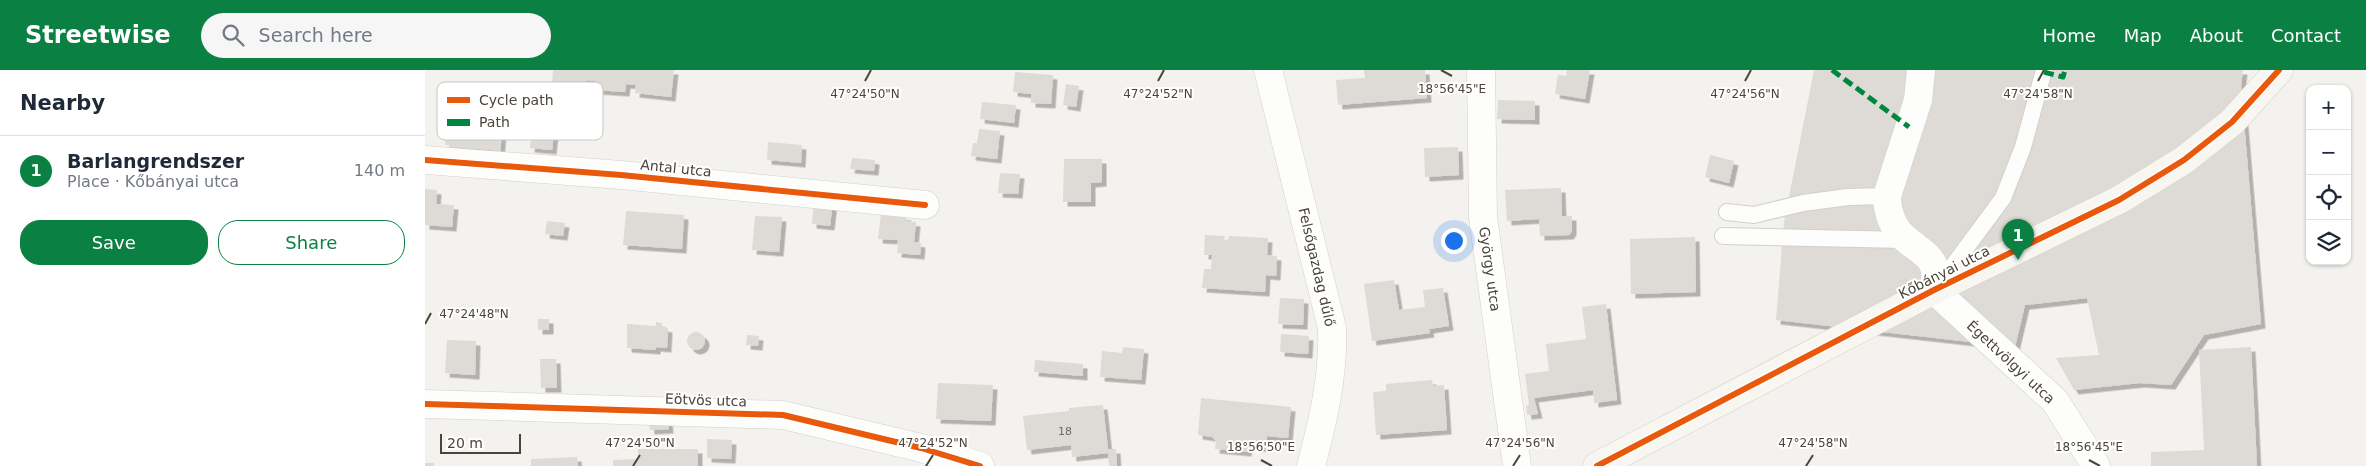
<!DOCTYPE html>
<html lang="en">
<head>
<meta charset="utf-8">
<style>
  body { margin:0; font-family:"DejaVu Sans",sans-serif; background:#f6f6f7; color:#1f2937 }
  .controls { position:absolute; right:15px; top:15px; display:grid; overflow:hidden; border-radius:10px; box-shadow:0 1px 4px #0004 }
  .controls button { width:45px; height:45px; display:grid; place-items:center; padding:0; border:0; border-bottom:1px solid #e0e1e3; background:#fff; color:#1f2937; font:25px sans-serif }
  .scale { position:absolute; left:15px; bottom:12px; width:81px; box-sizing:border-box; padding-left:5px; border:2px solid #4b4439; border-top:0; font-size:14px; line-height:18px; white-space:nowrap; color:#4b4439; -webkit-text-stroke:4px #fff; paint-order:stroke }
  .you { position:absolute; left:1028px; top:170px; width:18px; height:18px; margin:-12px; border:4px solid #fff; border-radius:50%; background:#1a73e8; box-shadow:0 0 0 8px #1a73e833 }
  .badge { display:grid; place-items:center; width:32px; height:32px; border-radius:50%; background:#0b8043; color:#fff; font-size:16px; font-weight:700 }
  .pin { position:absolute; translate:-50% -41px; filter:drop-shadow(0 1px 2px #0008) }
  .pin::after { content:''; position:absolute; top:26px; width:18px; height:15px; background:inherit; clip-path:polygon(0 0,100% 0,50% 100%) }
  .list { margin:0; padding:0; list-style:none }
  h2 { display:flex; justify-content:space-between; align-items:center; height:65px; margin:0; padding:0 20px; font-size:21px }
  h2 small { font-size:16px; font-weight:400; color:#747a83 }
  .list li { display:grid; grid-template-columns:32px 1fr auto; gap:15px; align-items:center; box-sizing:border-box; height:70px; padding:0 20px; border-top:1px solid #e0e1e3 }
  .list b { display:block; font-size:19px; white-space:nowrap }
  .list p { margin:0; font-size:16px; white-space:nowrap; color:#747a83 }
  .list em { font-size:16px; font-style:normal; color:#747a83 }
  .actions { display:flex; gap:10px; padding:15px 20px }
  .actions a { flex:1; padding:11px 0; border:1px solid #0b8043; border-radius:20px; text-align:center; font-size:18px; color:#0b8043 }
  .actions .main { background:#0b8043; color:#fff }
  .icon { flex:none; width:28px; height:28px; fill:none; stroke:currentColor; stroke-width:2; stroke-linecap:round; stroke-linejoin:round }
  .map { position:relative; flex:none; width:1941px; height:396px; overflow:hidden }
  header { display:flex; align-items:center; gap:30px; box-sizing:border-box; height:70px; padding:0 25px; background:#0b8043; color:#fff }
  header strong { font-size:24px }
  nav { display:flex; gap:28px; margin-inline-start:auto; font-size:18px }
  .search { width:350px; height:45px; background:#f6f6f7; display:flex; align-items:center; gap:12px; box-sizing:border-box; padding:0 18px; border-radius:28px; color:#747a83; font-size:19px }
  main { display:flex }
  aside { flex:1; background:#fff }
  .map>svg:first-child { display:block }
  .building { fill:#dedbd6; filter:url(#shadow) }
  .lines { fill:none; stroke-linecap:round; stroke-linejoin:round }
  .lane-casing { stroke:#d2d0cb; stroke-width:18 }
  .street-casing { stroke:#d2d0cb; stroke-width:29 }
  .secondary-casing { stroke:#d3cfc5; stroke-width:29 }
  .lane { stroke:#fdfdfc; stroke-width:16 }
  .street { stroke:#fdfdfc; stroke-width:28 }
  .secondary { stroke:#f7f6f1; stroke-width:28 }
  .quiet { stroke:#00873e; stroke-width:5; stroke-dasharray:10 5; stroke-linecap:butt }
  .cycleway-casing { stroke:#fff; stroke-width:9 }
  .cycleway { stroke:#e8590c; stroke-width:6 }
  .ticks { fill:none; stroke:#4b4439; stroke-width:2 }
  .labels { text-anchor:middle; stroke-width:4; stroke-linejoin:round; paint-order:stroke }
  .number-label { font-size:11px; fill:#706a61 }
  .street-label { font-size:14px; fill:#4b4439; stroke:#fff }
  .key { fill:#fff; stroke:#c9c7c4; stroke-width:1 }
  .key-label { font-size:14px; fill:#4b4439 }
  .ticks-label { font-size:12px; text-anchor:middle; fill:#4b4439; stroke:#fff; stroke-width:4; stroke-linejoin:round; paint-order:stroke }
</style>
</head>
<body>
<header>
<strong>Streetwise</strong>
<div class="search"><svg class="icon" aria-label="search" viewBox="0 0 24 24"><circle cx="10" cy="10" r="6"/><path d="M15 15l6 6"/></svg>Search here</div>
<nav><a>Home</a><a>Map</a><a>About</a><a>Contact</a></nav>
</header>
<main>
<aside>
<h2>Nearby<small></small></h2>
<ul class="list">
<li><span class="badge">1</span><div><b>Barlangrendszer</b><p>Place · Kőbányai utca</p></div><em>140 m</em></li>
</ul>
<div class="actions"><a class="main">Save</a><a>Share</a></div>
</aside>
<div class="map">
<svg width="1941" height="396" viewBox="0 0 1941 396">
  <defs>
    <filter id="shadow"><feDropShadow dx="4.5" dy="4.5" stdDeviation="0" flood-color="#0004"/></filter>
  </defs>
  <rect width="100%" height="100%" fill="#f4f2ee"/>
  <path class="building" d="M128,0H249L246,27L210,23L211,15L201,14L200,22L170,20V11L161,10L160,18L127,15Z
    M939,0H1000L1002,28L913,35L911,10L940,8Z
    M1142,0H1165L1160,29L1130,24L1133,5L1141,6Z
    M1389,0H1818L1816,16L1836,254L1779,265L1746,315L1715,313L1649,320L1631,288L1674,285L1662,228L1600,235L1590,277L1351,250L1359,152Z
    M590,2L628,5L626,34L606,33V24L588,22Z
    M641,14L654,16L651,37L638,35Z
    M1073,30L1110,31V50L1072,49Z
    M557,32L591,35L589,53L555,49Z
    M29,46L78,49L75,85H65L66,80L25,77L26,75H20L22,47H29Z
    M108,52L130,54L127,80L105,78Z
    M554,59L575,61L572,89L546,86L548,73H552Z
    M343,72L377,75L376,93L342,90Z
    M1033,77L1034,105L1000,107L999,78Z
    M1285,85L1309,91L1304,113L1280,107Z
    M427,88L450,90L449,101L425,99Z
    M639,89H677V112L666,113V132H638Z
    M575,103L595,104L593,124L573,123Z
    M1136,118L1137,146H1147V161L1144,165L1115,166L1114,149L1082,151L1080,120Z
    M0,119L12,120L11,134L29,135L27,157L0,155Z
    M389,129L408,131L405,156L387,154Z
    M201,141L259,145L257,179L198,175Z
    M456,144L482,146L481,151L491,152L489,172L496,173L495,185L472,183L473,170L453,169Z
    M330,146L357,147L354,182L327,180Z
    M122,151L140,153L138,166L120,164Z
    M780,165L800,166L799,170L803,171L804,166L843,168L842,185L852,186L851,206L841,205L840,222L777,218L779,199H786L787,185H779Z
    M1270,167L1271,222L1206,224L1205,169Z
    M969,210L974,240L1000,237L998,220L1018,218L1024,256L1004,259L1005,263L947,271L939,214Z
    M855,228L879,229L878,255L853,254Z
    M1181,234L1192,330L1169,333L1168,320L1109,328L1113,344L1102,345L1101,336L1104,335L1100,304L1124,301L1121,274L1161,269L1157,237Z
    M113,249H124V260H113Z
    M231,252L237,253V257L243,258L242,278L231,277V280L202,278V254L231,256Z
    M262 271a9 9 0 1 1 18 0a9 9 0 1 1-18 0Z
    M856,264L884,266L883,284L855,282Z
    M322,265L334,266L333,276L321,275Z
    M22,270L51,271L50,305L20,303Z
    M698,277L719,279L716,310L675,307L677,281L697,283Z
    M1826,277L1832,396H1726V382L1779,380L1774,280Z
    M115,289H131L132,318H116Z
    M610,290L658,294V306L609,302Z
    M1007,310L1008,316L1019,315L1022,360L951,365L948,322L961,321V314Z
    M513,313L568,315L566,351L511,349Z
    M776,328L866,337L863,368L842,366L841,378L823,376L822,382L790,379L791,371L787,367L773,365Z
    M678,335L683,379H691L692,396H684L683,383L647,387L646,375L602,380L598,346L644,341V338Z
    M243,348L244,359L225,360L224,349Z
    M282,369L307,370L306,389L282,388Z
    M213,379H273V396H188V390L213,389Z
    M152,387L153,396H106V389Z
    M0,393H9V396H0Z"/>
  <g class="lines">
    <defs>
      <path id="lane" d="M1302,142L1329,145L1378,133L1423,127L1462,126
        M1298,166L1480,170
        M1515,213L1578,128L1598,77L1619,0"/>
      <path id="street" d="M843,0L907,258C909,304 898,351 886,396
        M1056,0L1058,147L1092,396
        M1496,0L1493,30L1462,126C1462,142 1468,160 1482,170C1492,179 1508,186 1510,201C1511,207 1509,214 1509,220L1630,331L1671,396
        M0,90L196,105L500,135
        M0,334L358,345L496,378L555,396"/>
      <path id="secondary" d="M1172,396L1509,220L1694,130L1759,90L1807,52L1854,0"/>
    </defs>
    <use href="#lane" class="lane-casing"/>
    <use href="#street" class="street-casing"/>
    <use href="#secondary" class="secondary-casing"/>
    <use href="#lane" class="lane"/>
    <use href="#street" class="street"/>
    <use href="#secondary" class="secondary"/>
    <path class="quiet" d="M1407,0L1484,57
      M1619,2L1638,7L1640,0"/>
    <defs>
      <path id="cycleway" d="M0,90L196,105L500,135
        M0,334L358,345L496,378L555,396
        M1172,396L1509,220L1694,130L1759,90L1807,52L1854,0"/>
    </defs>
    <use href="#cycleway" class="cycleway-casing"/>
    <use href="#cycleway" class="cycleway"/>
  </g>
  <path class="ticks" d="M1016,0L1027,6M440,11L446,0M733,11L739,0M1320,11L1326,0M1613,11L1619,0M0,254L6,243M836,390L847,396M1664,390L1675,396M208,396L215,385M501,396L508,385M1088,396L1095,385M1381,396L1388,385"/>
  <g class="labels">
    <g class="number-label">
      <text x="640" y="365">18</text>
    </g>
    <g class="street-label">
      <text transform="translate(251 98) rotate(6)" y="5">Antal utca</text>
      <text transform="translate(892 197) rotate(77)" y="5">Felsőgazdag dűlő</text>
      <text transform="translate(1065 199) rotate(82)" y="5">György utca</text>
      <text transform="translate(1519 202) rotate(-27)" y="5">Kőbányai utca</text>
      <text transform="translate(1586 292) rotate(43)" y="5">Égettvölgyi utca</text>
      <text transform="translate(281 330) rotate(2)" y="5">Eötvös utca</text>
    </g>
  </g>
  <rect x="12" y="12" width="166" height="58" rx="8" class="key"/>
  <rect x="22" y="27" width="23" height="6" fill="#e8590c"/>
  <rect x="22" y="49" width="23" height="7" fill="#00873e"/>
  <g class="key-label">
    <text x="54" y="35">Cycle path</text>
    <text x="54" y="57">Path</text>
  </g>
  <g class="ticks-label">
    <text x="1027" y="23">18°56'45"E</text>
    <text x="440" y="28">47°24'50"N</text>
    <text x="1613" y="28">47°24'58"N</text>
    <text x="733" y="28">47°24'52"N</text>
    <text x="1320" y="28">47°24'56"N</text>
    <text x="49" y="248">47°24'48"N</text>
    <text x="215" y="377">47°24'50"N</text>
    <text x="508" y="377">47°24'52"N</text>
    <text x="1095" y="377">47°24'56"N</text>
    <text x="1388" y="377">47°24'58"N</text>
    <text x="836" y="381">18°56'50"E</text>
    <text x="1664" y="381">18°56'45"E</text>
  </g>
</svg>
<div class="controls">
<button>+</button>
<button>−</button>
<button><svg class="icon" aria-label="locate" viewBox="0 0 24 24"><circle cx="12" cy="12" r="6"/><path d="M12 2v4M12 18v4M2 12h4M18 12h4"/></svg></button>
<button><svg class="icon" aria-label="layers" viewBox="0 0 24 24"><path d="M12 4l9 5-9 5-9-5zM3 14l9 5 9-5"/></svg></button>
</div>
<div class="scale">20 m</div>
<div class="you"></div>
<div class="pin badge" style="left:1593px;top:190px">1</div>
</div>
</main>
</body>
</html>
